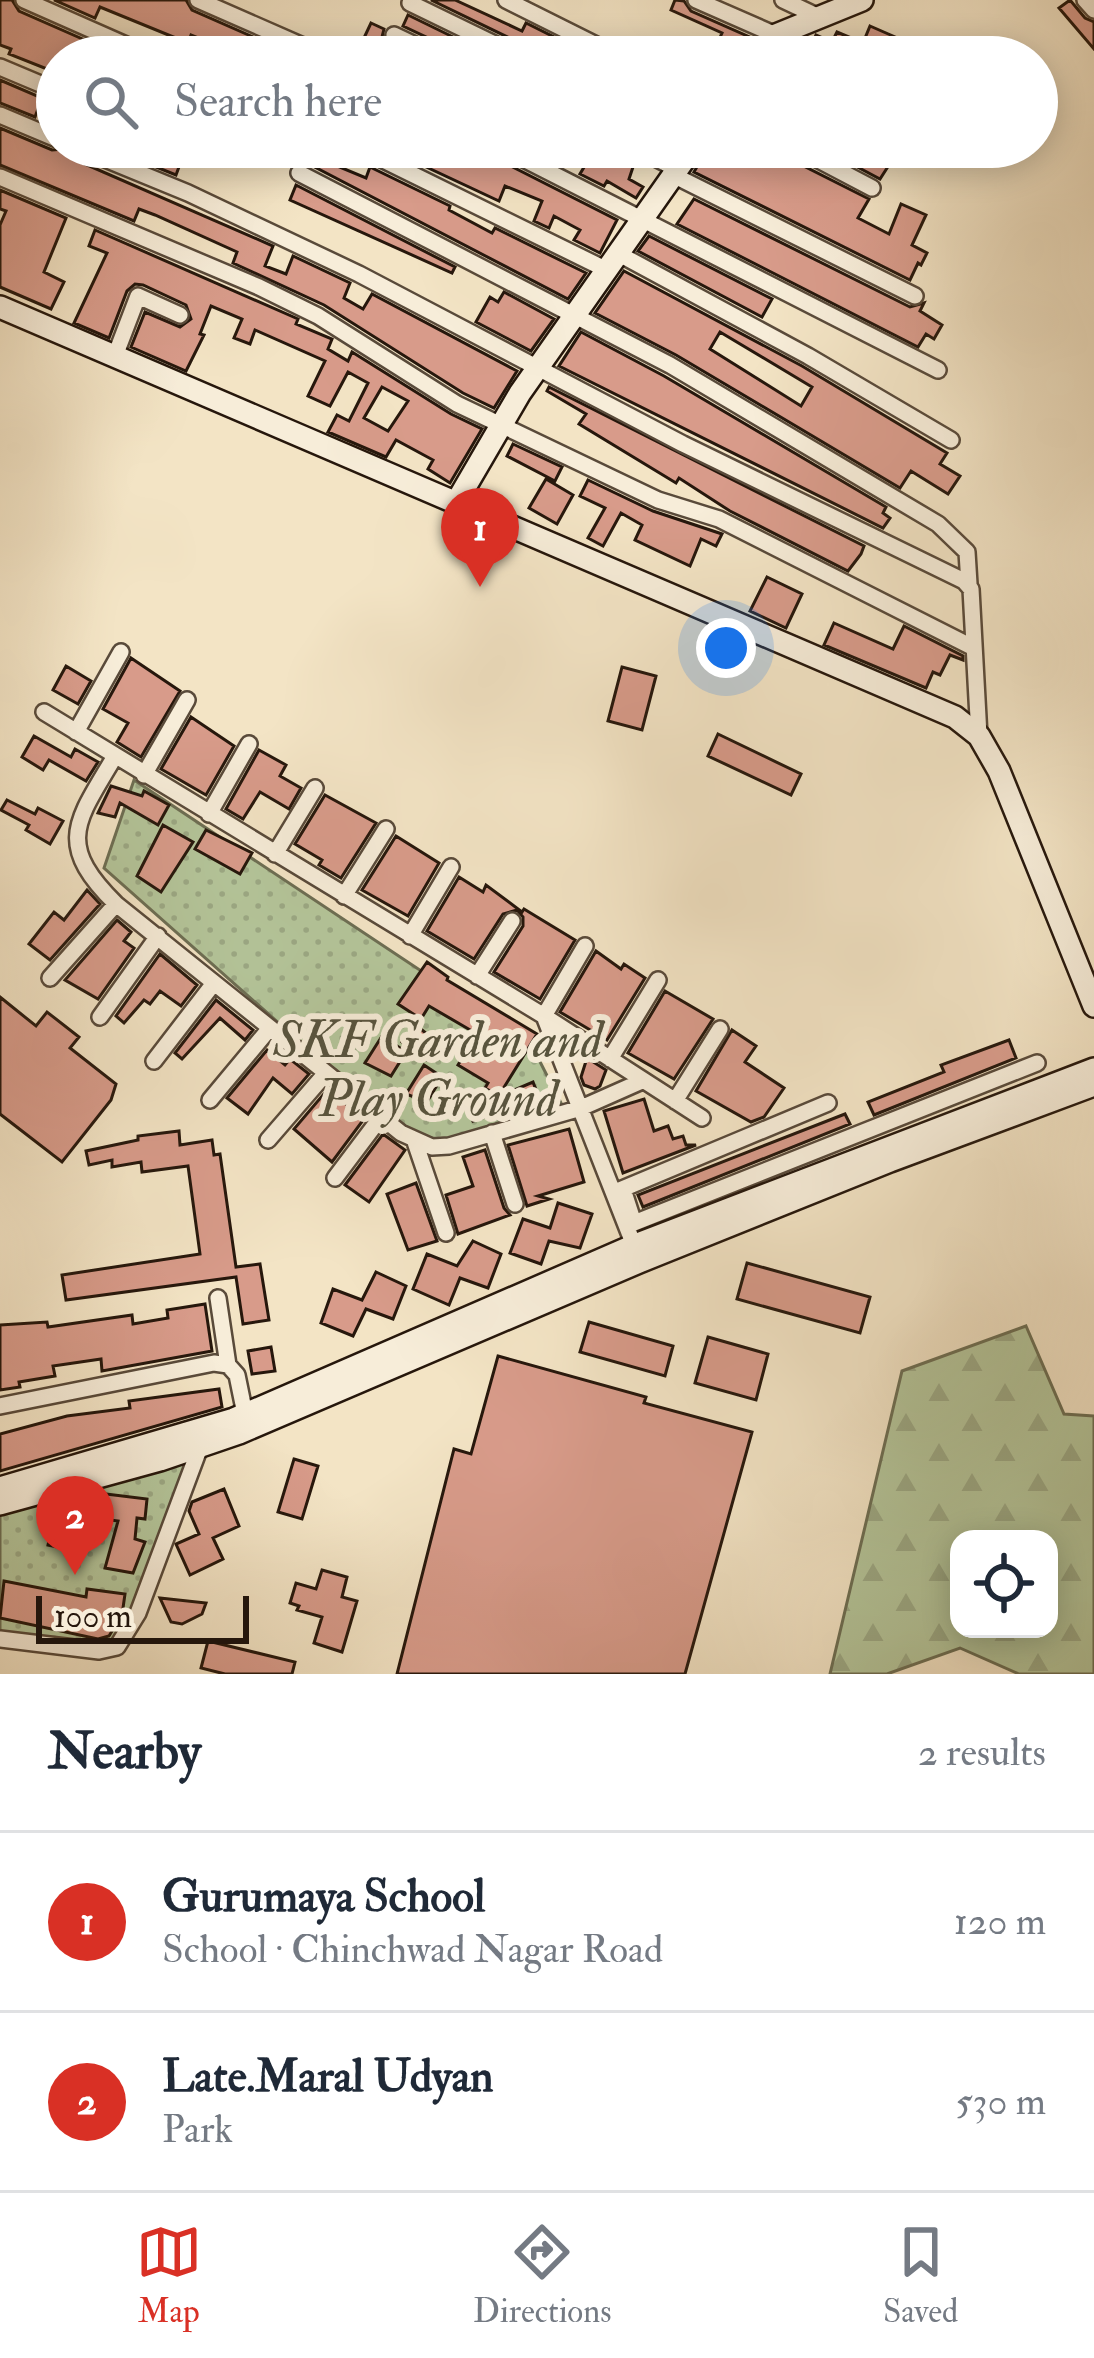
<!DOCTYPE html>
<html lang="en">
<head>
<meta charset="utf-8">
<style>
  body { margin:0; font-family:"IM FELL Double Pica",serif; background:#f6f6f7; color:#1f2937 }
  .controls { position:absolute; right:36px; bottom:36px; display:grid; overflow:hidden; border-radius:24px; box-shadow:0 6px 30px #0003 }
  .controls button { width:108px; height:108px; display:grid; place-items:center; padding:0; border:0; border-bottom:3px solid #e0e1e3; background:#fff; color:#1f2937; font:60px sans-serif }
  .scale { position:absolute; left:36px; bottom:30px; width:213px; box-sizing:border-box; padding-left:12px; border:6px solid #26170c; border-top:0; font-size:33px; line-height:42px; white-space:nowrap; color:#26170c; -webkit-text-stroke:9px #f7edd9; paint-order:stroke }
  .you { position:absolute; left:726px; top:648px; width:42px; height:42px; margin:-30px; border:9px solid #fff; border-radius:50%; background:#1a73e8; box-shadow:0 0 0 18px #1a73e833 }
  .badge { display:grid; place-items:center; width:78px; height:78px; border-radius:50%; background:#d93025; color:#fff; font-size:39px; font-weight:700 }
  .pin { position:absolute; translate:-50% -99px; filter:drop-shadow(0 3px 6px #0008) }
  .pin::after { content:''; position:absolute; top:63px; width:42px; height:36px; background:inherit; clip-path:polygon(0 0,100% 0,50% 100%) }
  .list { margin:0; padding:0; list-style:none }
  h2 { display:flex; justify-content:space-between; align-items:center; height:156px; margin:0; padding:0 48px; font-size:51px }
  h2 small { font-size:39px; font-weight:400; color:#747a83 }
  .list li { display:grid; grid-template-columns:78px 1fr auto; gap:36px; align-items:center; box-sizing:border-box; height:180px; padding:0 48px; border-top:3px solid #e0e1e3 }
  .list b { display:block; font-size:45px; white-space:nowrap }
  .list p { margin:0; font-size:39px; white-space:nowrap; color:#747a83 }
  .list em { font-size:39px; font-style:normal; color:#747a83 }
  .icon { flex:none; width:66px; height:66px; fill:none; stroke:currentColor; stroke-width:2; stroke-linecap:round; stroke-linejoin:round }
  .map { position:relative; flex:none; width:1094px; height:1674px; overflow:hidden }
  .search { position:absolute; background:#fff; box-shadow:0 6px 30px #0003; left:36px; right:36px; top:36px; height:132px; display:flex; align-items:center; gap:30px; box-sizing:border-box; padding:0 42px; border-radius:66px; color:#747a83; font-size:45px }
  .sheet { height:516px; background:#fff }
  nav { display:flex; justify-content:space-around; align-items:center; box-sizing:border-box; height:168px; border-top:3px solid #e0e1e3; background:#fff; font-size:33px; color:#747a83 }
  nav a { display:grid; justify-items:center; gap:6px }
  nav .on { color:#d93025 }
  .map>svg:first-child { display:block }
  .green { fill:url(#green-dots); stroke:#6d6e53; stroke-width:3 }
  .forest { fill:url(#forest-firs); stroke:#6d6e53; stroke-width:3; fill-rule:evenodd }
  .building { fill:#d89b8a; stroke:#26170c; stroke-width:3; fill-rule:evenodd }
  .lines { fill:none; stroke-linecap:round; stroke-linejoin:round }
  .street-casing { stroke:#594a3a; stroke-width:20 }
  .secondary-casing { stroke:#26170c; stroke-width:26 }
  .street { stroke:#f7edd9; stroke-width:15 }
  .secondary { stroke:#f7edd9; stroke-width:21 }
  .labels { text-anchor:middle; stroke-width:12; stroke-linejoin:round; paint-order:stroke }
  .park-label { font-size:51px; font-style:italic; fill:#58543e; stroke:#f7edd9 }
</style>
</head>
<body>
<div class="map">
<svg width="1094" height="1674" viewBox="0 0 1094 1674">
  <defs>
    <pattern id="green-dots" width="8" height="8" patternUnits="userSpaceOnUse" patternTransform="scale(3)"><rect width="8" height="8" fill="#b4c59a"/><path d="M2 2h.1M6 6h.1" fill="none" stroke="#9ba884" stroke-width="1.8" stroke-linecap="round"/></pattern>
    <pattern id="forest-firs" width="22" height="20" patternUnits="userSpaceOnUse" patternTransform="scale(3)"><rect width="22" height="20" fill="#b4c59a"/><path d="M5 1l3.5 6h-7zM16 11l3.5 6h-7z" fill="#9ba884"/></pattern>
  </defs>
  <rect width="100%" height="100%" fill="#f3e4c5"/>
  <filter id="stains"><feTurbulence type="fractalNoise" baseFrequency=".00167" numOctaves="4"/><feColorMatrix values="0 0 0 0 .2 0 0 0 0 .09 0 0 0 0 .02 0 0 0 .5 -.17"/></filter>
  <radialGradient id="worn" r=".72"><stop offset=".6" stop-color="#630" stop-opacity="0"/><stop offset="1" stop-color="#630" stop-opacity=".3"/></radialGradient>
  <path class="green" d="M134,780L531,1044L561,1103L424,1152L104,868Z
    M195,1456L116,1648L0,1635V1515Z"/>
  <path class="forest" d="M1026,1326L1064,1414L1094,1416V1674H1019L960,1648L887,1674H830L902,1371ZM959,1539H1049V1629H959Z"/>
  <path class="building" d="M0,0H12L19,11L87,41L81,57H57V73L9,54L11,49L0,45Z
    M54,0H186L192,10L253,37L250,44L279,57H219L223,48L191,35L188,43L100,7L95,18Z
    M431,0H455L522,31L526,23L558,39L550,57H536L526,46Z
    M675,0L684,1L691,11L754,39L744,57H711L722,33L671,10Z
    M1070,0L1085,18L1094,22V49L1059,8Z
    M408,15L494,57H452L445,46L403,26Z
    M371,23L384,29L382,37L388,45L412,57H355Z
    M870,26L902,40L895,57H778L794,44L809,50L816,35L832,42L837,32L863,43Z
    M0,80L42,98L35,117L0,103Z
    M0,128L52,150L64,149L71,158L273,246L265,266L286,274L293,256L350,283L344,298L363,309L372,294L517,371L494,408L463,393L324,305L233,263L237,252L155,215L139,209L134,221L0,165Z
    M129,147H159L183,156L176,175L126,155Z
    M280,147H345L337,166L366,178L370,167L450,206L449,210L492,233L495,228L586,273L568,299L305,162L292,163L276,157Z
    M391,147H443L441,151L478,166L485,148L495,158L617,220L600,253L574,240L580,230L554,216L549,228L534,221L542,201L505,186L499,201L390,150Z
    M596,147H622L625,154L635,161L629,179L643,187L636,198L607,181L604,186L580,174Z
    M708,147L753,165L760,147H782L788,158L869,199L858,218L889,234L901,204L926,215L912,245L927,253L921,265L918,263L910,280L694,172Z
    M820,147H845L889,165L880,179Z
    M296,185L455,267L452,273L290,200Z
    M0,190L66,218L44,272L64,282L51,309L0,287V225L6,211L0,209Z
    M694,199L910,307L924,303L920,311L942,325L934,339L926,334L918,347L677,224Z
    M95,230L298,319L296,324L332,339L328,349L348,361L352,352L451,414L482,429L450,483L428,469L433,460L396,440L386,457L328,432L337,415L349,421L368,383L348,372L330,406L308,396L325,361L255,330L250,344L234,338L242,319L211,306L200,334L204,335L186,371L131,347L145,312L180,327L191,319L186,305L143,285L135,284L127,291L109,338L74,323L107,253L89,246ZM382,387L408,401L388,431L364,418Z
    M649,236L772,299L762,317L638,251Z
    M624,271L802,366L947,453L940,464L960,476L948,494L911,471L900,488L676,355L595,313ZM720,332L812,387L801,406L710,349Z
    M504,292L554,319L531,351L476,322L490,297L498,302Z
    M581,332L664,376L886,507L883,513L890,518L883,528L559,366Z
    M549,387L864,546L861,554L848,571L730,511L679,478L676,483L579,424L586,414L547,391Z
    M513,444L562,467L555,481L507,456Z
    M546,479L573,495L557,524L529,508Z
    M588,480L653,511L722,534L716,546L701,539L690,566L635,540L642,525L621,513L603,546L588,538L605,508L580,496Z
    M767,577L802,594L786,628L750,611Z
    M834,623L893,649L904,626L963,656V660L950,655L940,675L933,672L926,688L824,645Z
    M131,658L180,691L141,757L117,742L128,723L103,709Z
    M66,666L91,681L78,704L53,690Z
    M622,667L656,676L642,730L608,721Z
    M191,717L234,746L206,795L161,769Z
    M718,734L801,774L791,795L708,756Z
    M34,736L71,757L75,749L98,762L86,781L49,760L43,770L22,757Z
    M259,750L286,765L280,776L301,788L289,809L260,792L243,819L226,809Z
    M111,786L142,796L144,791L169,805L158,825L120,803L115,817L98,813Z
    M325,795L376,823L341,878L319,865L322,860L295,844Z
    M7,800L35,814L38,808L63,821L50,844L26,830L29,825L1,810Z
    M163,825L193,842L161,892L137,876Z
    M206,830L252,853L240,874L195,849Z
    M396,836L439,863L408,916L362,890Z
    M459,877L483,892L486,885L522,912L524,909L575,940L540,999L494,972L523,926V917L517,910L503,914L474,959L427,931Z
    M87,890L100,904L50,960L29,944L54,912L64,920Z
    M117,920L131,932L124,941L134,948L98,999L65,980Z
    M596,951L621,969L624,964L645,978L607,1040L560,1012Z
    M160,954L197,985L181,1006L160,991L150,1004L144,1000L124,1023L116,1016Z
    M427,962L448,977L447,980L537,1034L498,1097L533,1082L541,1103L512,1115L509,1109L473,1121L467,1104L495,1094L485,1088L488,1083L458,1065L477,1034L429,1006L421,1019L398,1004Z
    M665,991L713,1019L674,1079L628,1053Z
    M0,997L36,1026L47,1012L79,1037L70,1048L116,1084L111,1100L62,1162L0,1114Z
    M216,1000L253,1030L245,1040L220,1018L182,1059L175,1053Z
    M416,1025L439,1044L426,1060L402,1042Z
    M732,1030L756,1046L745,1062L784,1088L764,1117L751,1122L696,1091Z
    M382,1036L406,1052L391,1076L365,1063Z
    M1009,1040L1016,1058L874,1115L868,1102L944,1072L941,1065Z
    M267,1050L285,1065L290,1059L309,1074L292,1094L273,1078L248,1114L227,1098Z
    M587,1058L606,1070L600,1086L595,1089L584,1085L581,1077Z
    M424,1065L442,1077L427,1102L406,1094Z
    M328,1089L364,1119L332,1162L294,1129Z
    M644,1099L654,1131L668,1126L673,1139L683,1136L686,1145H696L623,1173L604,1111Z
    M845,1114L850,1124L643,1207L638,1195Z
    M569,1129L584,1182L538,1196L549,1199L527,1206L508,1145Z
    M179,1131L180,1145L212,1140L214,1155L220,1154L236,1267L260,1264L269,1320L243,1324L236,1277L66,1300L62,1275L200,1254L188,1166L142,1172L141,1162L112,1167V1160L89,1165L86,1151L138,1140V1136Z
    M383,1134L405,1150L369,1202L345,1185Z
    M485,1150L504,1208L510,1215L458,1234L446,1195L473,1186L463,1157Z
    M416,1183L437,1241L408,1250L387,1194Z
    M558,1203L592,1214L580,1248L549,1241L541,1264L510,1253L523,1219L550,1228Z
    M473,1241L501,1254L488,1288L460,1278L449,1305L413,1289L427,1254L457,1266Z
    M747,1263L870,1297L860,1333L737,1299Z
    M376,1272L406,1286L393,1319L366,1309L353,1336L321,1323L333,1289L362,1300Z
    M205,1304L212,1351L102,1371L101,1359L53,1366L55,1376L19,1382L20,1387L0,1390V1325L47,1322L48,1327L132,1315L133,1324L168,1318L167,1310Z
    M589,1322L673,1346L665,1376L580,1352Z
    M708,1337L768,1354L756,1400L695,1383Z
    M271,1347L275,1371L252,1374L248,1351Z
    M498,1356L646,1397L644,1403L752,1432L685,1674H397L454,1449L471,1454Z
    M219,1389L222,1407L0,1471V1434L67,1416L130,1408L129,1401Z
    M294,1459L318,1466L302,1519L278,1512Z
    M224,1489L239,1526L213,1538L223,1559L190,1575L176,1544L199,1534L189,1511L192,1502Z
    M106,1494L147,1499L145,1519L137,1518L135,1539L145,1542L133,1573L105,1568L118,1521L103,1519Z
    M56,1508L73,1520L85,1514L77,1551L48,1545Z
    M322,1570L347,1577L342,1597L357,1601L342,1652L314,1643L322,1617L297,1610L299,1606L290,1603L296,1583L316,1589Z
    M4,1581L86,1597L87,1589L125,1594L122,1615L109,1636L98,1639L0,1618Z
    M160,1598L206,1603L202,1614L182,1624L171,1622Z
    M208,1641L295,1662L292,1674H225L201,1668Z"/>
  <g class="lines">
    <defs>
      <path id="street" d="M24,0L153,57
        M198,0L328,57
        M506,0L620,57
        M696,0L776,35
        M783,0L819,17
        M1085,0L1094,10
        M410,3L521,57
        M394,35L440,57
        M0,67L57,91
        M0,115L57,139
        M76,147L188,193L359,274L683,444L964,581L971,589L979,736
        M357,147L607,270
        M500,147L938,370
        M634,147L677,169
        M794,147L872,188
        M299,173L670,365L938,524L967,552L969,584
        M673,175L915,296
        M0,177L259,287L318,316L457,404L658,500L719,519L974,648
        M619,254L808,356L951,440
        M115,356L138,296L180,315
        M44,712L544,1016L702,1118
        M76,732L121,652
        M115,756C77,821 54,843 116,904L401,1133L432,1147L449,1146L581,1108L642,1081
        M144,775L187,700
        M209,814L249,744
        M275,854L315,788
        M344,896L386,829
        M410,936L451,867
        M585,946L544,1016L637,1253
        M477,976L512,921
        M50,978L116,904
        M100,1017L158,936
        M610,1059L658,980
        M154,1061L214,983
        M210,1100L270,1028
        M675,1101L720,1029
        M492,1133L515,1204
        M268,1140L326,1073
        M415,1142L446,1233
        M335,1178L381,1117
        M623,1189L634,1223L1037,1063
        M615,1192L828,1103
        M218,1298L228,1365
        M0,1406L214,1363L228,1365L237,1375L245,1414
        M74,1508L79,1483
        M0,1639L99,1651L117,1647L138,1613L203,1439"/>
      <path id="secondary" d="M759,57L776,35L862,0
        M0,307L955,717L979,736L999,771L1094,1006
        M457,501L520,393L693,147
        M0,1488L234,1419L635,1245L1094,1069
        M0,1504L160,1460L239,1433L639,1262L890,1161L1094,1085"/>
    </defs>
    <use href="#street" class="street-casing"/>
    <use href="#secondary" class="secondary-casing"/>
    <use href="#street" class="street"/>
    <use href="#secondary" class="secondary"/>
  </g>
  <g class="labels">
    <g class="park-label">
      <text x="438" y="1057">SKF Garden and<tspan x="438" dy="59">Play Ground</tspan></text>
    </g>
  </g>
  <rect width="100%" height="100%" filter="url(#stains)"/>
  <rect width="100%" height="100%" fill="url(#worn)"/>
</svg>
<div class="controls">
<button><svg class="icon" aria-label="locate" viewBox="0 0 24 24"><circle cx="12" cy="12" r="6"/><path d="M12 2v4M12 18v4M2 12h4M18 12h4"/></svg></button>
</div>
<div class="scale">100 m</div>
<div class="you"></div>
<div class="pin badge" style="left:480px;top:587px">1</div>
<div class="pin badge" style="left:75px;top:1575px">2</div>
<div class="search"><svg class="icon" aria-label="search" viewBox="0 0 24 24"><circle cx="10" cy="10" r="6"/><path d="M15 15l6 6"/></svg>Search here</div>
</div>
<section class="sheet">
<h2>Nearby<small>2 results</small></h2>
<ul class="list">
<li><span class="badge">1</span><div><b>Gurumaya School</b><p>School · Chinchwad Nagar Road</p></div><em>120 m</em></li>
<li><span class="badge">2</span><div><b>Late.Maral Udyan</b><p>Park</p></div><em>530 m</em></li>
</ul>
</section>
<nav>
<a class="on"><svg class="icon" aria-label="map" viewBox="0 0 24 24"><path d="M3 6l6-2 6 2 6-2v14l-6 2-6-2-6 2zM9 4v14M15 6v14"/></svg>Map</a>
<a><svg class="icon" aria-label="directions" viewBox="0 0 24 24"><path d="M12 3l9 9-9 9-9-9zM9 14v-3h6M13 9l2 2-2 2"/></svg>Directions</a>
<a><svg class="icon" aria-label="saved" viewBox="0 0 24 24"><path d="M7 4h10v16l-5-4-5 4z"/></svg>Saved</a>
</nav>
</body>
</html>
